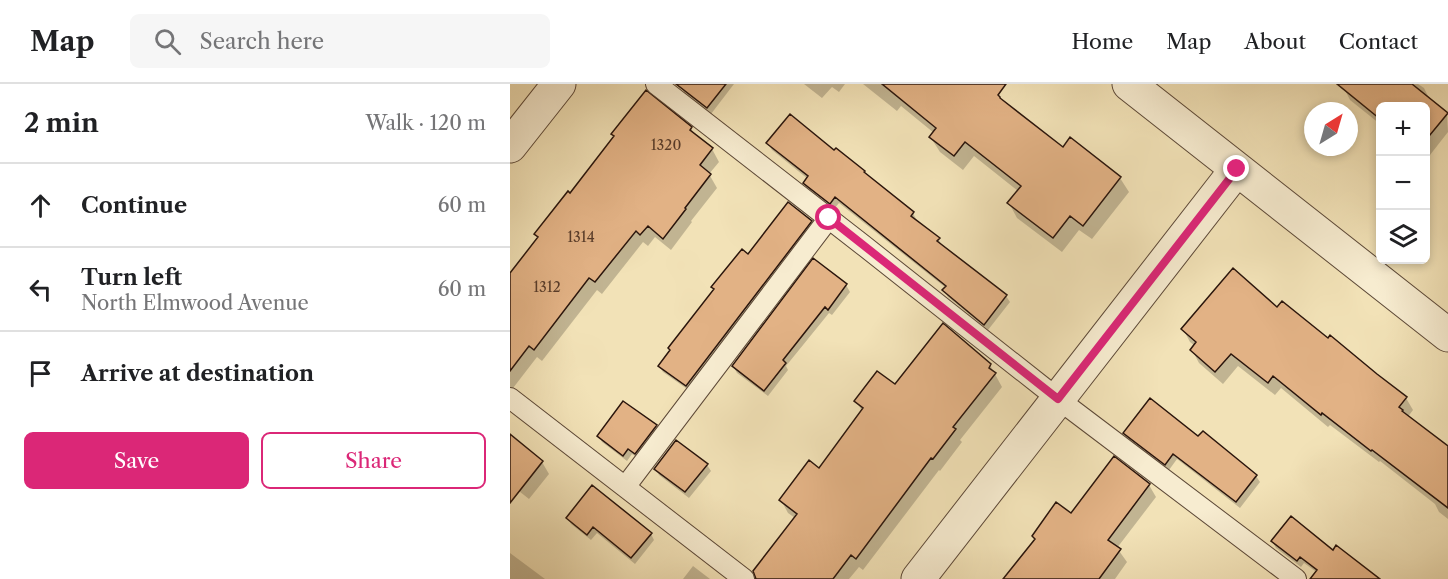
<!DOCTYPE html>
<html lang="en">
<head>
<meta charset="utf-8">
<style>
  body { margin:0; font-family:"Libre Caslon Text",serif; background:#f6f6f6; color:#202124 }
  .controls { position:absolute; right:18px; top:18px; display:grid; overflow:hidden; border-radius:9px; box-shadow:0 3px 9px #0003 }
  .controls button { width:54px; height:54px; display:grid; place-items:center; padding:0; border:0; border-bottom:2px solid #e0e0e0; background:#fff; color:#202124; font:30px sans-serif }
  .compass { position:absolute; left:794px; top:18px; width:54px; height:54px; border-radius:50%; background:#fff; box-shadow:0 3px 9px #0003; rotate:37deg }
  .stop { position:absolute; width:18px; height:18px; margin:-14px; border:4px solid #db2777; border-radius:50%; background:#fff }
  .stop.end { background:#db2777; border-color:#fff; box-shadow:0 2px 6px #0008 }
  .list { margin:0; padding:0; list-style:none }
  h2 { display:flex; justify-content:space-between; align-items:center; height:78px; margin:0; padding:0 24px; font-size:26px }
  h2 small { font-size:20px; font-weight:400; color:#757577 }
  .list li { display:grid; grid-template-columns:39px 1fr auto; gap:18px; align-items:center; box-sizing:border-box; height:84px; padding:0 24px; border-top:2px solid #e0e0e0 }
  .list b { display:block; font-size:22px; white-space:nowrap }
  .list p { margin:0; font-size:20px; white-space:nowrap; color:#757577 }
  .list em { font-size:20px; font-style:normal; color:#757577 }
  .actions { display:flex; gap:12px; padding:18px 24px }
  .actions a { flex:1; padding:14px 0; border:2px solid #db2777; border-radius:9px; text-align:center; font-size:21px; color:#db2777 }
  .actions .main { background:#db2777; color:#fff }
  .icon { flex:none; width:33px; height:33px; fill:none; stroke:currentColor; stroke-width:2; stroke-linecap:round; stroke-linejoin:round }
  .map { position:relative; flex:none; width:938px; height:495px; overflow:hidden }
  header { display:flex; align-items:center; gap:36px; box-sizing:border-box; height:84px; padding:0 30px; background:#fff; border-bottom:2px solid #e0e0e0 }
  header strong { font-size:28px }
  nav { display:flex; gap:33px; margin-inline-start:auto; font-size:21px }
  .search { width:420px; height:54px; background:#f6f6f6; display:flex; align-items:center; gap:15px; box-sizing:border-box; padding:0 21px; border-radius:9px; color:#757577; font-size:22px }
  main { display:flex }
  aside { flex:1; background:#fff }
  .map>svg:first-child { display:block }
  .shadow { fill:#0003 }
  .building { fill:#e2b285; stroke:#2a150c; stroke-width:1.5 }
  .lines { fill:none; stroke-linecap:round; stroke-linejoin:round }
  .lane-casing { stroke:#5c4837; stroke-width:22 }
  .street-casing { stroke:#5c4837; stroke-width:35 }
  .lane { stroke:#f7ecd0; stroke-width:20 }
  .street { stroke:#f7ecd0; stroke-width:33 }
  .route { stroke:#db2777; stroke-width:8 }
  .labels { text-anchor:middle; stroke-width:6; stroke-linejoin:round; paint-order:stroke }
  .number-label { font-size:14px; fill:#583c2a }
</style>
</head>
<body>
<header>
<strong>Map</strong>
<div class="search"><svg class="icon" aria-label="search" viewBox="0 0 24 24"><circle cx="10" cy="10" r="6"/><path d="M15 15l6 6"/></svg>Search here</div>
<nav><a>Home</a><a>Map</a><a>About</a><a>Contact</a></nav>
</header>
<main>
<aside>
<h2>2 min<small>Walk · 120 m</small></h2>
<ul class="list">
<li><svg class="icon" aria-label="ahead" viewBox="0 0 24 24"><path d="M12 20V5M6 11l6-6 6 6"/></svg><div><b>Continue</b></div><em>60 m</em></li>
<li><svg class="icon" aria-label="left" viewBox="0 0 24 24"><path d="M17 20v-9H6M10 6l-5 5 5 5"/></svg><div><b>Turn left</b><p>North Elmwood Avenue</p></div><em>60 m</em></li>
<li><svg class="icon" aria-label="arrive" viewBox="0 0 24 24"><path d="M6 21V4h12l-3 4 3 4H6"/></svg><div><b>Arrive at destination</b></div></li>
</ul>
<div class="actions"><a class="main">Save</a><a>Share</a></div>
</aside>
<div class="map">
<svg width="938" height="495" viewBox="0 0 938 495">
  <rect width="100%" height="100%" fill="#f2e2b7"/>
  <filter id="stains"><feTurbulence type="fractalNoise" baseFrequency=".00333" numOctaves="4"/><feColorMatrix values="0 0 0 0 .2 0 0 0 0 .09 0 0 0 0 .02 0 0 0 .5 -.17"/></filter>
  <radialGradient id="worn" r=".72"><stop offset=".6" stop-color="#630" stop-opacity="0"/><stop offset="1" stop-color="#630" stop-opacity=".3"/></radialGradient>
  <path class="shadow" d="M174,0H224L201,30L175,10L172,3Z
    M294,0H335L329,8L322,3L312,14Z
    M353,0H469L553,65L610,94L619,108L582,155L569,146L552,168L507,134L499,119L508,107L464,72L453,86L430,68L421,54L424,49L391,22L387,27Z
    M836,0H908L914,4L920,16L937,29L938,48L920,71L916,68V22H870V40L840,16L834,4Z
    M181,44L185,52L202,65L209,78L199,90L207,104L181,137L182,138L161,166L145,153L138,162L133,158L92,210L87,206L32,277L27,273L0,308V191L28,155L26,150L60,111Z
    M258,59L356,91L403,129L406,135L405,137L428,155L432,161L496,212L500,218L478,246L438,213L434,206L436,204L329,119L324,125L298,105L294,99L298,95L262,66Z
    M301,138L304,144L180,307L153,288L149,282L238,172Z
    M304,177L336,201L340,208L322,231L319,229L276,282L278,286L258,312L227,289L223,282Z
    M768,225L896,314L903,326L897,334L938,364V435L929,428L925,420L870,377L869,378L820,341L818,343L771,304L765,311L728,282L713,300L689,279L682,266L685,262L680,258L673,245Z
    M480,281L492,303L450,356L452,358L430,387L429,386L353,486L349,483L339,495H272L285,434L278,429L271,416L309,386L352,327L346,317L385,302Z
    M146,342L149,348L129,375L122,370L117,377L92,358L89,352Z
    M615,349L689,354L746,392L750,398L730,424L667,375L659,386L618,355Z
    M0,352L32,378L39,390L19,415L0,400Z
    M166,358L197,381L201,387L179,414L149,391L146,385Z
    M639,401L646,413L607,464L617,478L605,495H496L562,431Z
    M58,434L141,450L144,456L125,480L87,449L81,456L61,440Z
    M762,457L823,468L870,495H816L794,479L791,483L766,464Z
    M0,469L35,495H0Z
    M183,482L200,495H173Z"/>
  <path class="building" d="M166,0H216L197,24Z
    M372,0H496L488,11L490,13V14L553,63L560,53L611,93L573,142L560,132L543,154L497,119L511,102L455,58L444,72L419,53L426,44Z
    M827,0H902L938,29L915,57V22H870V35Z
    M136,6L182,43L180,46L203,64L190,81L201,90L175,124L176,125L153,155L138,142L130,151L126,147L85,198L79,194L24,266L19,262L0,287V189L28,153L24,150L58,107L60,109L104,52L101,50Z
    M280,30L324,66L326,64L355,87L354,88L404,128L401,132L430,154L427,157L497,211L474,241L432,206L436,202L325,113L320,120L293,99L298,92L256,59Z
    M278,118L302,137L176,302L148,282L160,266L158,264L204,205L201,203L232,165L238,170Z
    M303,174L337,200L318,226L315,223L273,276L276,279L254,307L222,282Z
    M723,184L767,223L772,217L818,254L820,251L867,290L897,313L889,323L893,326L892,327L938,362V424L862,366L861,367L812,329L811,331L763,292L758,299L721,270L705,288L680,266L686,258L671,245Z
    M433,239L481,280L479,284L486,289L443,343L446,345L423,375L421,374L346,475L341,471L323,495H246L243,487L287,430L269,416L299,376L309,384L353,324L344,317L367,287L385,300Z
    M640,314L688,352L693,347L747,391L726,418L663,370L655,381L613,349Z
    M113,317L147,341L125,370L118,365L113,372L87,352Z
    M0,350L33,377L0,419Z
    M166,356L198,380L175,408L144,385Z
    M604,372L640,400L598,456L611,465L589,495H493L525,455L522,452L546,418L561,429Z
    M82,401L142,449L121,474L83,443L77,451L56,434Z
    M781,432L823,466L826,461L870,495H800L807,486L790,473L787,477L761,457Z"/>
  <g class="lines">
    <defs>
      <path id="lane" d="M146,0L353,161L548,315L786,495
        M0,314L234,495
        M115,403L319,134"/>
      <path id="street" d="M619,0L938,251
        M0,62L49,0
        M408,495L727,85"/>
    </defs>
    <use href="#lane" class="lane-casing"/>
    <use href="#street" class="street-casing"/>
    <use href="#lane" class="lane"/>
    <use href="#street" class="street"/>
  </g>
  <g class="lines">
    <path class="route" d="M319,134L548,315L727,85"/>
  </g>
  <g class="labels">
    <g class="number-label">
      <text x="156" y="66">1320</text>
      <text x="71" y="158">1314</text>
      <text x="37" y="208">1312</text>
    </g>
  </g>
  <rect width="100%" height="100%" filter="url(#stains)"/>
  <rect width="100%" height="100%" fill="url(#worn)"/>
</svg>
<div class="controls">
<button>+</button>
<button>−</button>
<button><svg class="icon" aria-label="layers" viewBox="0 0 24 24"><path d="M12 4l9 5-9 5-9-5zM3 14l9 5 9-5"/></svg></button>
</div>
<svg class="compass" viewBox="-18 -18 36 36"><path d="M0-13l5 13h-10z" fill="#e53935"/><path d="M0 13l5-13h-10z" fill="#757577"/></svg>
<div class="stop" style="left:319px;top:134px"></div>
<div class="stop end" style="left:727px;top:85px"></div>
</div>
</main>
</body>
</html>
